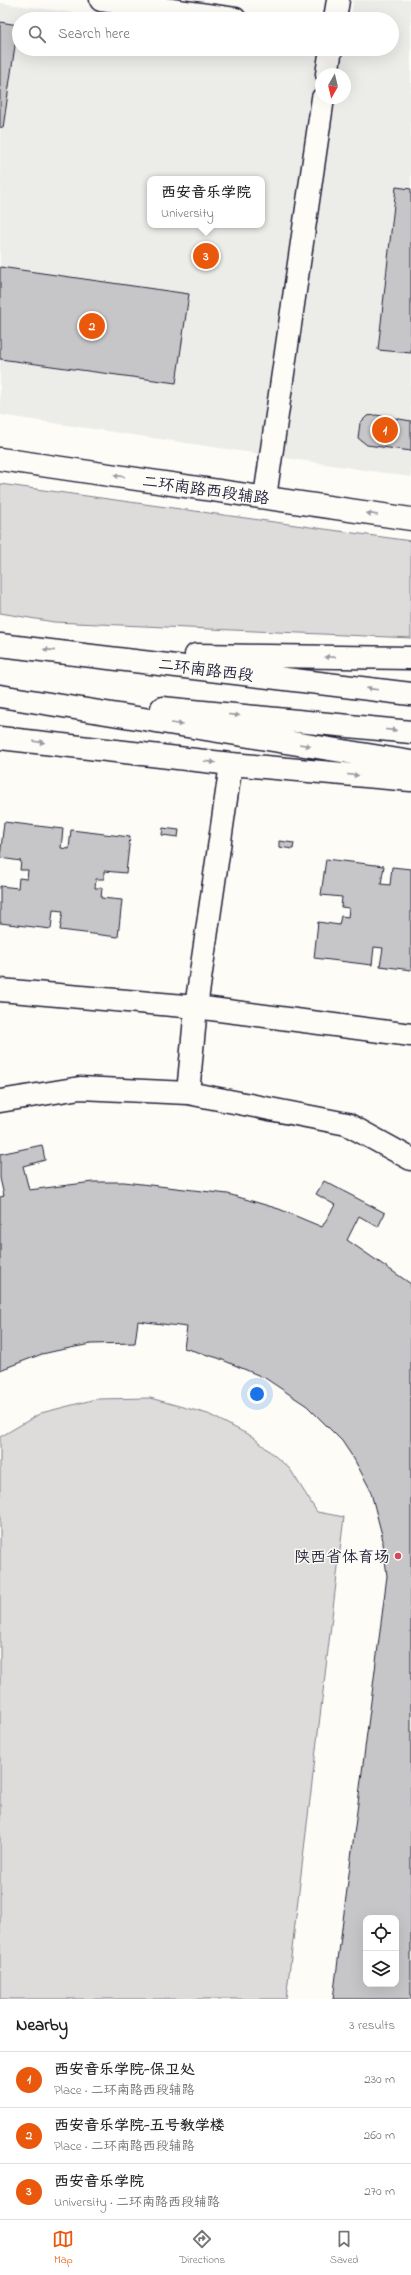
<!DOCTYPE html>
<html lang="en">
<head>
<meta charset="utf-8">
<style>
  body { margin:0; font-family:"Indie Flower","LXGW WenKai TC",sans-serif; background:#f6f6f6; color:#222 }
  .controls { position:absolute; right:12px; bottom:12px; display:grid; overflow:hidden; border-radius:8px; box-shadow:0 4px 16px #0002 }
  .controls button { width:36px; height:36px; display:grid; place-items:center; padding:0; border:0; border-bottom:1px solid #e0e0e0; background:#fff; color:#222; font:20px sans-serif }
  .compass { position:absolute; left:315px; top:68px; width:36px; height:36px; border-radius:50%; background:#fff; box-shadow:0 4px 16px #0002; rotate:188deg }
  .you { position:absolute; left:257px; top:1394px; width:14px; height:14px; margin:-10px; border:3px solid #fff; border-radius:50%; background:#1a73e8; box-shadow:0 0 0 6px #1a73e833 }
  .badge { display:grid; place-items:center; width:26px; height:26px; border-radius:50%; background:#ea580c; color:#fff; font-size:13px; font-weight:700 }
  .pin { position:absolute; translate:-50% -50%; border:2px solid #fff; box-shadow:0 1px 4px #0006 }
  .popup { position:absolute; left:147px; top:176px; width:118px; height:52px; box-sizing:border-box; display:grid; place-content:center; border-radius:8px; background:#fff; filter:drop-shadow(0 1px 3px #0005); font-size:13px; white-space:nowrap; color:#767676 }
  .popup b { font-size:15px; color:#222 }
  .popup::after { content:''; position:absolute; left:50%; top:100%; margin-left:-8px; border:8px solid transparent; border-top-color:#fff }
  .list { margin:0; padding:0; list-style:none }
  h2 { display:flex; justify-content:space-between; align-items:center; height:52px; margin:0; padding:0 16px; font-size:17px }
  h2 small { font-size:13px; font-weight:400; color:#767676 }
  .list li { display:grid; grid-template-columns:26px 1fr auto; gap:12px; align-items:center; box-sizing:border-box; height:56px; padding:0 16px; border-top:1px solid #e0e0e0 }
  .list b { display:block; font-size:15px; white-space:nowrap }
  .list p { margin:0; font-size:13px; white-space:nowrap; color:#767676 }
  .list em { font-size:13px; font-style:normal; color:#767676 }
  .icon { flex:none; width:22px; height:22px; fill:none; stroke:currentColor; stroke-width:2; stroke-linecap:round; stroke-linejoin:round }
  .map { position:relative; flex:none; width:411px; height:1999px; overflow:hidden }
  .search { position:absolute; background:#fff; box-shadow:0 4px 16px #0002; left:12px; right:12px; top:12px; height:44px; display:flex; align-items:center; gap:10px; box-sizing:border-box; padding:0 14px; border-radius:22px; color:#767676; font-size:15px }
  .sheet { height:220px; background:#fff }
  nav { display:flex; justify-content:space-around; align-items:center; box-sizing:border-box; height:56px; border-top:1px solid #e0e0e0; background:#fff; font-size:11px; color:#767676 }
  nav a { display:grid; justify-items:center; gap:2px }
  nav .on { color:#ea580c }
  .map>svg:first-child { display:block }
  .built { fill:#ecece9; fill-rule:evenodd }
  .green { fill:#dddcdb; stroke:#807f8b }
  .building { fill:#c6c6c8; stroke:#22223b; fill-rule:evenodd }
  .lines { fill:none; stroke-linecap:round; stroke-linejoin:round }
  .minor-casing { stroke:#22223b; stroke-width:25 }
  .major-casing { stroke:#22223b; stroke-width:25 }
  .highway-casing { stroke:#22223b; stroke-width:25 }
  .minor { stroke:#fdfcf7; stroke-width:22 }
  .major { stroke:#fdfcf7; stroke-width:22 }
  .highway { stroke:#fdfcf7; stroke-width:22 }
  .oneway { fill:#9a9aa2 }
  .poi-dot { fill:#d1495b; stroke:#fdfcf7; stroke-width:1.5 }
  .labels { text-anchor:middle; stroke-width:3; stroke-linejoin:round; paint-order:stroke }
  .street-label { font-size:16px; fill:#22223b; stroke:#fdfcf7 }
  .poi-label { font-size:16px; fill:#22223b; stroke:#fdfcf7; text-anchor:end }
</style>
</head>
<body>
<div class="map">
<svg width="411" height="1999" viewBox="0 0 411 1999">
  <rect width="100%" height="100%" fill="#fdfcf7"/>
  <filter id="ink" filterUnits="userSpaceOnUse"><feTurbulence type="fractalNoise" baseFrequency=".025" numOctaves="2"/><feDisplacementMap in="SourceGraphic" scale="8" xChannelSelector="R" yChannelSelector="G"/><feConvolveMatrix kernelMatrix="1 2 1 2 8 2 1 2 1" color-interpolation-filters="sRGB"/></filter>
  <g filter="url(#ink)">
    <path class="built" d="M353,0H411V477L0,415V3L121,19H19V49H392V19H351ZM321,74H345V98H321ZM150,179H262V225H150Z"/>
    <path class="green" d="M0,484L411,541V638L54,622L0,613Z
      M150,1398L208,1414L253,1437L290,1469L317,1512L344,1517L286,1999H0V1437L41,1413L96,1399Z"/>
    <path class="building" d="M0,22L18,25L3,128L0,127Z
      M396,187L411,189V353L378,350Z
      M0,267L189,294L176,383L0,359Z
      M376,415L411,421V451L367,445L358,438L360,423L367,416Z
      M4,822L63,829L61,848L69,849L71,830L130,837L126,873L104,871V879H96L95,888H102L101,898L122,900L118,937L60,930L63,911L53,910L51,929L0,923V886L18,888L19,878L27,879L28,870H20L21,861L0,858Z
      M163,828L179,830L178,837L162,835Z
      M279,841L294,843L293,849L279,847Z
      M326,859L384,866L381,884L390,885L392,867L411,869V970L380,966L383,948L374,947L372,965L314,958L318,922L339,925L341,916L348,917L349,908L341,907L342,897L321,895Z
      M42,1145L45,1160L23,1166L29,1190L93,1182H124L228,1194L279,1209L322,1227L335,1205L316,1194L324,1181L385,1213L378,1227L359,1216L347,1240L411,1284V1999H333L387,1576L382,1535L370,1489L354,1459L342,1441L307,1406L265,1378L218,1358L184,1348L187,1327L138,1321L135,1343L91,1344L60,1350L42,1354L0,1370V1197L4,1196L0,1178V1154ZM366,1918H396V1984H366Z"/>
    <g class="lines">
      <defs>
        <path id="minor" d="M101,0L235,19
          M335,19L338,0
          M327,74L331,49
          M265,497L323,98
          M0,990L196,1007L411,1035
          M188,1093L196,1007L231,764
          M0,1101L80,1088L188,1093L347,1124L411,1159"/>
        <path id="major" d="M0,459L411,519"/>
        <path id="highway" d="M0,645L411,694
          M196,655L411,658
          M0,696L411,762
          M162,708L411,732
          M0,738L231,764L411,780"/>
      </defs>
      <use href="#minor" class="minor-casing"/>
      <use href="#major" class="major-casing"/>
      <use href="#highway" class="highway-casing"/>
      <use href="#minor" class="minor"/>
      <use href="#major" class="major"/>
      <use href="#highway" class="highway"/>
    </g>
    <defs><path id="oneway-solid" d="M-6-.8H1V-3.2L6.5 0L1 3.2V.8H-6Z"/></defs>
    <g class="oneway">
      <use href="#oneway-solid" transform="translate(119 476) rotate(-172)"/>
      <use href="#oneway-solid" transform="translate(372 514) rotate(-171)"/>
      <use href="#oneway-solid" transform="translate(49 650) rotate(-174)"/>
      <use href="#oneway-solid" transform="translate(330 657) rotate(-179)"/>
      <use href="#oneway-solid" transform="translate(372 689) rotate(-173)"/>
      <use href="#oneway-solid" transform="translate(234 715) rotate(5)"/>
      <use href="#oneway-solid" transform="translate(177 724) rotate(9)"/>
      <use href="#oneway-solid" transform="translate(391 730) rotate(5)"/>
      <use href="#oneway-solid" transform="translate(39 742) rotate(7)"/>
      <use href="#oneway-solid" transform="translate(305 745) rotate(9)"/>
      <use href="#oneway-solid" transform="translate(210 762) rotate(7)"/>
      <use href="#oneway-solid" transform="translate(353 775) rotate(5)"/>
    </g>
  </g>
  <circle class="poi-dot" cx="398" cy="1556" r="4"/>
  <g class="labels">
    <g class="street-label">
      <text transform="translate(206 489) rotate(8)" y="6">二环南路西段辅路</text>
      <text transform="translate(206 669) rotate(7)" y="6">二环南路西段</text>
    </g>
    <g class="poi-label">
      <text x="390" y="1562">陕西省体育场</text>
    </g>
  </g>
</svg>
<div class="controls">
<button><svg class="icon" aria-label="locate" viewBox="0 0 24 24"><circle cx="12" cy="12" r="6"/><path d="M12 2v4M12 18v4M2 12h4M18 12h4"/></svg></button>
<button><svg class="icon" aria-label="layers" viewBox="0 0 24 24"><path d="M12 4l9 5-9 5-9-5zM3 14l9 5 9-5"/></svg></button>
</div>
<svg class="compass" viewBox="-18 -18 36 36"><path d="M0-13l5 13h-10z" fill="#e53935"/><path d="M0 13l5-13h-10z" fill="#767676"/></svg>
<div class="you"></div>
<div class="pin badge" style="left:385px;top:430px">1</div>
<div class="pin badge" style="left:92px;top:326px">2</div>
<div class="pin badge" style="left:206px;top:256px">3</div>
<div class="popup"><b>西安音乐学院</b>University</div>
<div class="search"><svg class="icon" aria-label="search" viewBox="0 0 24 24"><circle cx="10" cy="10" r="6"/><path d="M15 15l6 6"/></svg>Search here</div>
</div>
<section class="sheet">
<h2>Nearby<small>3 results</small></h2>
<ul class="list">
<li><span class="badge">1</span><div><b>西安音乐学院-保卫处</b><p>Place · 二环南路西段辅路</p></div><em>230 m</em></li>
<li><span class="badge">2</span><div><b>西安音乐学院-五号教学楼</b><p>Place · 二环南路西段辅路</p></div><em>260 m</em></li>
<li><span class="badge">3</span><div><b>西安音乐学院</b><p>University · 二环南路西段辅路</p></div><em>270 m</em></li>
</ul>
</section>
<nav>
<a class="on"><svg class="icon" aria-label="map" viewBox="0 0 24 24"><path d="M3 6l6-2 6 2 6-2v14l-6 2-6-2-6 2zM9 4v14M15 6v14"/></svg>Map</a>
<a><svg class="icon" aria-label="directions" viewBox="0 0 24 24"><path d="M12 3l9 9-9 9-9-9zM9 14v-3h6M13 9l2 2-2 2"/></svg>Directions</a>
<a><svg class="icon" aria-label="saved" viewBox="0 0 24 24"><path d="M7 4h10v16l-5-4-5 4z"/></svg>Saved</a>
</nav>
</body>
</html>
